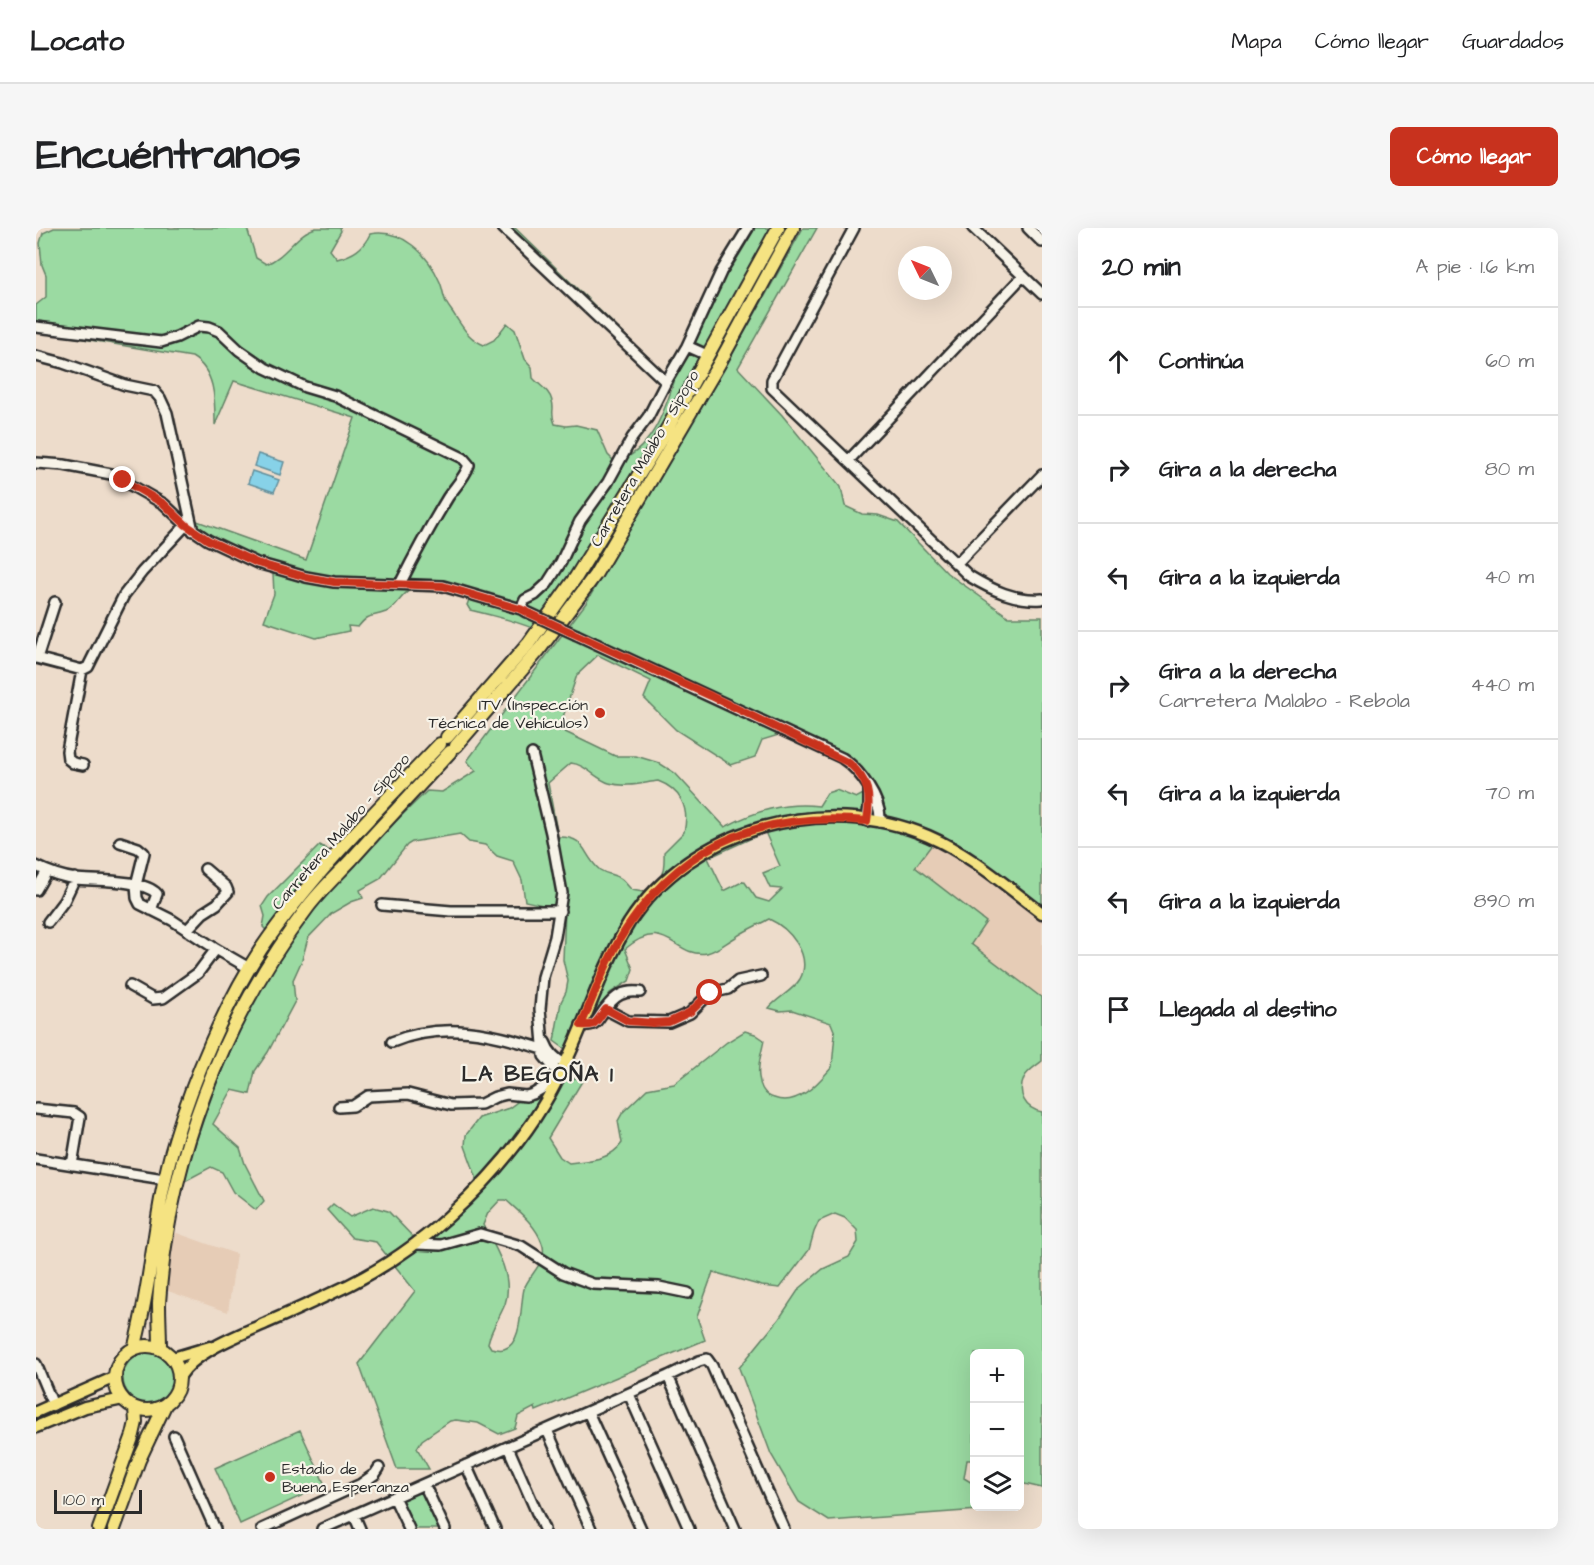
<!DOCTYPE html>
<html lang="es">
<head>
<meta charset="utf-8">
<style>
  body { margin:0; font-family:"Architects Daughter",sans-serif; background:#f6f6f6; color:#202124 }
  .controls { position:absolute; right:18px; bottom:18px; display:grid; overflow:hidden; border-radius:9px; box-shadow:0 6px 24px #0002 }
  .controls button { width:54px; height:54px; display:grid; place-items:center; padding:0; border:0; border-bottom:2px solid #e0e0e0; background:#fff; color:#202124; font:30px sans-serif }
  .compass { position:absolute; left:862px; top:18px; width:54px; height:54px; border-radius:50%; background:#fff; box-shadow:0 6px 24px #0002; rotate:313deg }
  .scale { position:absolute; left:18px; bottom:15px; width:88px; box-sizing:border-box; padding-left:6px; border:3px solid #2b2b2b; border-top:0; font-size:16px; line-height:21px; white-space:nowrap; color:#2b2b2b; -webkit-text-stroke:4px #f7f3e8; paint-order:stroke }
  .stop { position:absolute; width:18px; height:18px; margin:-14px; border:4px solid #c8321e; border-radius:50%; background:#fff }
  .stop.end { background:#c8321e; border-color:#fff; box-shadow:0 2px 6px #0008 }
  .list { margin:0; padding:0; list-style:none }
  h2 { display:flex; justify-content:space-between; align-items:center; height:78px; margin:0; padding:0 24px; font-size:26px }
  h2 small { font-size:20px; font-weight:400; color:#757577 }
  .list li { display:grid; grid-template-columns:39px 1fr auto; gap:18px; align-items:center; box-sizing:border-box; height:108px; padding:0 24px; border-top:2px solid #e0e0e0 }
  .list b { display:block; font-size:22px; white-space:nowrap }
  .list p { margin:0; font-size:20px; white-space:nowrap; color:#757577 }
  .list em { font-size:20px; font-style:normal; color:#757577 }
  .icon { flex:none; width:33px; height:33px; fill:none; stroke:currentColor; stroke-width:2; stroke-linecap:round; stroke-linejoin:round }
  .map { position:relative; flex:none; width:1006px; height:1301px; overflow:hidden; border-radius:9px }
  header { display:flex; align-items:center; gap:36px; box-sizing:border-box; height:84px; padding:0 30px; background:#fff; border-bottom:2px solid #e0e0e0 }
  header strong { font-size:28px }
  nav { display:flex; gap:33px; margin-inline-start:auto; font-size:21px }
  .intro { display:flex; align-items:center; justify-content:space-between; box-sizing:border-box; height:144px; padding:0 36px }
  h1 { margin:0; font-size:42px }
  .button { padding:15px 27px; border-radius:9px; background:#c8321e; color:#fff; font-size:21px; font-weight:700 }
  main { display:flex; gap:36px; padding:0 36px }
  aside { flex:1; background:#fff; border-radius:9px; box-shadow:0 6px 24px #0002 }
  .map>svg:first-child { display:block }
  .built { fill:#e6ccb6 }
  .green { fill:#9bdaa2; stroke:#638266; stroke-width:1.5; fill-rule:evenodd }
  .water { fill:#87d2e8; stroke:#628f9c; stroke-width:1.5 }
  .lines { fill:none; stroke-linecap:round; stroke-linejoin:round }
  .minor-casing { stroke:#2b2b2b; stroke-width:14 }
  .major-casing { stroke:#2b2b2b; stroke-width:15 }
  .highway-casing { stroke:#2b2b2b; stroke-width:16 }
  .minor { stroke:#f7f3e8; stroke-width:9 }
  .major { stroke:#f5e382; stroke-width:10 }
  .highway { stroke:#f5e382; stroke-width:12 }
  .minor-bridge-casing { stroke:#2b2b2b; stroke-width:14; stroke-linecap:butt }
  .minor-bridge { stroke:#f7f3e8; stroke-width:9 }
  .route { stroke:#c8321e; stroke-width:8 }
  .poi-dot { fill:#c8321e; stroke:#f7f3e8; stroke-width:2 }
  .labels { text-anchor:middle; stroke-width:4.5; stroke-linejoin:round; paint-order:stroke }
  .street-label { font-size:16px; fill:#2b2b2b; stroke:#f7f3e8 }
  .poi-label { font-size:16px; fill:#2b2b2b; stroke:#f7f3e8; text-anchor:end }
  .district-label { font-size:22px; font-weight:bold; letter-spacing:1.5px; fill:#2b2b2b; stroke:#f7f3e8 }
</style>
</head>
<body>
<header>
<strong>Locato</strong>
<nav><a>Mapa</a><a>Cómo llegar</a><a>Guardados</a></nav>
</header>
<div class="intro"><h1>Encuéntranos</h1><a class="button">Cómo llegar</a></div>
<main>
<div class="map">
<svg width="1006" height="1301" viewBox="0 0 1006 1301">
  <rect width="100%" height="100%" fill="#eddccb"/>
  <filter id="ink" filterUnits="userSpaceOnUse"><feTurbulence type="fractalNoise" baseFrequency=".0167" numOctaves="2"/><feDisplacementMap in="SourceGraphic" scale="12" xChannelSelector="R" yChannelSelector="G"/><feConvolveMatrix kernelMatrix="1 2 1 2 8 2 1 2 1" color-interpolation-filters="sRGB"/></filter>
  <g filter="url(#ink)">
    <path class="built" d="M900,611L1006,686V770L934,716L878,639Z
      M138,1004L200,1026L192,1084L129,1062Z"/>
    <path class="green" d="M18,0H211L220,30L230,36C250,29 261,4 280,0C287,0 297,0 304,0L305,3L294,22L301,31C317,27 327,21 334,6C366,0 392,26 404,54C407,61 407,69 411,76C413,80 417,84 419,88C428,101 433,111 448,117L458,112L471,95L479,102L489,131L496,139L497,150C504,158 514,163 516,173C519,182 514,184 519,196L530,198L540,197L561,202L572,227L579,234C614,225 628,185 638,154L614,142L463,0H479L628,145L635,142L686,58L681,42L698,36L719,0H736L564,317L508,405C484,394 459,388 434,382L431,377L433,372C425,365 383,357 374,362C364,368 361,379 350,384C335,390 334,384 322,399L312,398L313,403L280,410L228,393L238,366L237,346L194,327L150,297V289L270,332L319,190L198,153L179,197C179,173 180,143 156,129L0,103V77L10,69V47L6,37L4,15L7,5Z
      M767,0H781L702,140L746,187L805,259L809,278L826,286L842,287L862,294L911,345L973,389H1006V686L900,611L879,639L950,694L935,716L1006,770V833C1000,838 991,843 988,850C981,866 989,881 1006,884V1260L984,1255V1126H939L938,1232H931L928,1250L938,1256L939,1278L956,1279V1281L793,1293L763,1274L735,1226L703,1140L743,1091L763,1061L787,1041L813,1029L822,1014L821,1002L809,990L799,986L783,993L778,1004L773,1022L744,1060L726,1058L677,1044L661,1089L669,1112L500,1183L499,1179L482,1188L479,1200L463,1206L442,1195L420,1192L414,1193L386,1212L381,1220L393,1241H361L323,1136L379,1063L340,1014L316,1010L291,982L297,976L314,989L337,979L352,983L380,1012L439,959L440,948L429,918L430,907L443,890L473,880L512,851L548,850L512,910L524,929L533,935C554,932 573,933 586,915L582,893L587,884L611,861L638,856L691,814L709,803L719,806L728,812C726,824 721,836 723,849C724,859 728,867 738,870C762,879 782,855 796,839L799,805L795,795L756,782L744,783L733,780C742,769 757,763 764,751C777,727 753,700 733,691C722,697 710,702 700,709C691,714 681,723 671,725C638,731 631,686 589,721L597,741L593,753L574,765L536,826L518,813L525,774L530,764L532,753L527,732L529,682L489,673L486,652L477,633L461,628L449,617L433,614L424,606L376,614L371,617L344,651L324,662L327,670L315,674L296,685L272,710L266,732L257,752L259,773L232,824L219,843L214,866L196,862L177,896L204,920L209,936L228,973L220,982L197,964L186,944L175,939L147,954C174,866 207,777 261,702C297,650 346,607 391,563L406,564L440,543L431,533L550,375L691,136ZM562,427L615,453L608,470L640,502L695,537L719,529L726,512L749,505L808,532L833,563L820,570L800,562L791,565L783,578C748,574 719,583 689,599L639,545L623,535L600,528H579L523,501L541,447ZM535,535C549,536 560,551 573,555C590,560 606,555 622,553C644,561 654,580 648,604L628,624C629,646 626,652 607,664L596,662C591,658 588,651 582,649C576,646 570,646 564,642C546,627 551,608 522,609L512,555ZM729,604L744,638L727,645L734,660L746,661L733,674L720,670L708,653L688,663L672,630ZM464,972H470C483,984 500,997 506,1015C513,1033 493,1046 488,1061C484,1076 487,1116 468,1121C464,1122 459,1121 455,1120L452,1115C455,1101 464,1089 469,1076C478,1049 460,1020 447,997L452,985Z
      M284,617L292,622L262,658L232,704L227,699L229,688L226,678L232,669Z
      M87 1150a25 25 0 1 1 50 0a25 25 0 1 1-50 0Z
      M264,1202L289,1257L204,1296L179,1240Z
      M388,1261L406,1301H374L361,1272Z"/>
    <path class="water" d="M222,226L248,234L244,247L218,238Z
      M216,243L243,252L238,264L212,255Z"/>
    <g class="lines">
      <defs>
        <path id="minor" d="M467,0L630,154
          M818,0L736,152V160L933,348C956,362 979,373 1006,371
          M937,0L1006,66
          M992,0L1006,14
          M0,99L125,114L141,109L163,98L173,99L183,103L203,122L229,140L269,159L299,168L427,230L433,237C429,249 419,259 412,269C395,297 379,326 364,356
          M651,118L671,127
          M0,128L27,135L89,157L118,163L124,170L131,185L157,303
          M813,232L987,48
          M0,235L28,237L75,246L128,276L150,297L172,312L221,335L239,340L270,349L298,354L407,358L485,381
          M920,336L1006,247
          M490,384L485,381L489,372L499,367L511,356L525,334L544,293L572,254L596,210L612,189L630,154L651,118L685,44L712,0
          M541,407L806,530C823,541 846,572 844,594
          M0,430L46,442L52,439L88,367L106,344L150,297
          M1,430L19,374
          M46,442L31,523L32,531L37,535L47,537
          M496,526L515,605L526,665L519,709L507,749L504,781L508,828L524,847
          M831,593L833,577V562
          M84,614L102,620L108,625L100,657L101,670L104,676L136,692L180,721L213,740
          M0,638C12,644 26,649 40,651C59,653 108,651 121,666L115,682
          M0,662L11,643
          M346,677L415,683H524
          M12,694L28,673L39,650
          M151,702L167,685L181,676L192,664L190,659L169,641
          M94,758L117,771L127,770L162,745L180,721
          M569,781C579,768 587,762 604,764
          M545,797C561,799 560,793 569,781L592,793L633,794L654,785L674,765L692,761L702,753L725,748
          M356,814C407,793 457,805 507,821
          M509,814C513,825 519,831 529,836
          M303,879L317,878L332,868L372,866L415,877L445,876L459,869L471,866L490,868L497,866L522,851
          M0,881L38,885L44,889L36,937
          M0,931L128,951
          M380,1016L405,1017L444,1006L485,1018L527,1045L557,1056L623,1059L652,1065
          M0,1136L17,1177
          M632,1148L699,1301
          M593,1166L653,1301
          M552,1184L605,1301
          M511,1202L555,1301
          M138,1208L179,1301
          M472,1219L508,1301
          M430,1237L459,1301
          M388,1256L409,1301
          M358,1269L373,1301
          M318,1287L324,1301
          M226,1301L325,1256L339,1246L343,1240
          M286,1301L632,1148L663,1133L671,1131L676,1138L748,1301"/>
        <path id="major" d="M137,1130L174,1119
          M144,1148C159,1123 204,1107 230,1095C258,1083 286,1070 313,1057C349,1039 382,1016 412,989C461,945 502,896 529,836C551,790 566,739 593,695C655,599 788,564 892,608C934,626 970,658 1006,685
          M0,1184L79,1149
          M0,1199L49,1179L87,1171"/>
        <path id="highway" d="M411,509L493,415L540,349L631,201L742,0
          M420,518L503,422L559,347L683,136L757,0
          M79 1150a32 32 0 1 1 64 0a32 32 0 1 1-64 0Z
          M124,1120C124,1105 123,1090 123,1075C132,933 186,792 272,679C285,662 301,647 315,632C347,596 381,560 414,524
          M98,1121C117,1052 118,980 139,912C157,851 190,774 225,721C276,646 342,581 404,516
          M63,1301L97,1207L100,1194L99,1180
          M78,1301L103,1232L129,1177"/>
      </defs>
      <use href="#minor" class="minor-casing"/>
      <use href="#major" class="major-casing"/>
      <use href="#highway" class="highway-casing"/>
      <use href="#minor" class="minor"/>
      <use href="#major" class="major"/>
      <use href="#highway" class="highway"/>
      <defs>
        <path id="minor-bridge" d="M491,384L541,407"/>
      </defs>
      <use href="#minor-bridge" class="minor-bridge-casing"/>
      <use href="#minor-bridge" class="minor-bridge"/>
    </g>
  </g>
  <g class="lines" filter="url(#ink)">
    <path class="route" d="M87,252L128,276L150,297L172,312L221,335L270,349L298,354L407,358L484,381L675,468L813,535C833,553 835,567 831,593C733,584 653,610 595,694C573,724 560,763 545,797C561,799 560,793 570,781L592,793L617,795L633,794L654,784L674,765"/>
  </g>
  <g class="poi-dot">
    <circle cx="564" cy="485" r="6"/>
    <circle cx="234" cy="1249" r="6"/>
  </g>
  <g class="labels">
    <g class="street-label">
      <text transform="translate(608 230) rotate(-60)" y="6">Carretera Malabo - Sipopo</text>
      <text transform="translate(304 603) rotate(-49)" y="6">Carretera Malabo - Sipopo</text>
    </g>
    <g class="poi-label">
      <text x="552" y="482">ITV (Inspección<tspan x="552" dy="18">Técnica de Vehículos)</tspan></text>
      <text x="246" y="1246" text-anchor="start">Estadio de<tspan x="246" dy="18">Buena Esperanza</tspan></text>
    </g>
    <g class="district-label">
      <text x="502" y="853">LA BEGOÑA 1</text>
    </g>
  </g>
</svg>
<div class="controls">
<button>+</button>
<button>−</button>
<button><svg class="icon" aria-label="layers" viewBox="0 0 24 24"><path d="M12 4l9 5-9 5-9-5zM3 14l9 5 9-5"/></svg></button>
</div>
<svg class="compass" viewBox="-18 -18 36 36"><path d="M0-13l5 13h-10z" fill="#e53935"/><path d="M0 13l5-13h-10z" fill="#757577"/></svg>
<div class="scale">100 m</div>
<div class="stop" style="left:674px;top:765px"></div>
<div class="stop end" style="left:87px;top:252px"></div>
</div>
<aside>
<h2>20 min<small>A pie · 1.6 km</small></h2>
<ul class="list">
<li><svg class="icon" aria-label="ahead" viewBox="0 0 24 24"><path d="M12 20V5M6 11l6-6 6 6"/></svg><div><b>Continúa</b></div><em>60 m</em></li>
<li><svg class="icon" aria-label="right" viewBox="0 0 24 24"><path d="M7 20v-9h11M14 6l5 5-5 5"/></svg><div><b>Gira a la derecha</b></div><em>80 m</em></li>
<li><svg class="icon" aria-label="left" viewBox="0 0 24 24"><path d="M17 20v-9H6M10 6l-5 5 5 5"/></svg><div><b>Gira a la izquierda</b></div><em>40 m</em></li>
<li><svg class="icon" aria-label="right" viewBox="0 0 24 24"><path d="M7 20v-9h11M14 6l5 5-5 5"/></svg><div><b>Gira a la derecha</b><p>Carretera Malabo - Rebola</p></div><em>440 m</em></li>
<li><svg class="icon" aria-label="left" viewBox="0 0 24 24"><path d="M17 20v-9H6M10 6l-5 5 5 5"/></svg><div><b>Gira a la izquierda</b></div><em>70 m</em></li>
<li><svg class="icon" aria-label="left" viewBox="0 0 24 24"><path d="M17 20v-9H6M10 6l-5 5 5 5"/></svg><div><b>Gira a la izquierda</b></div><em>890 m</em></li>
<li><svg class="icon" aria-label="arrive" viewBox="0 0 24 24"><path d="M6 21V4h12l-3 4 3 4H6"/></svg><div><b>Llegada al destino</b></div></li>
</ul>
</aside>
</main>
</body>
</html>
